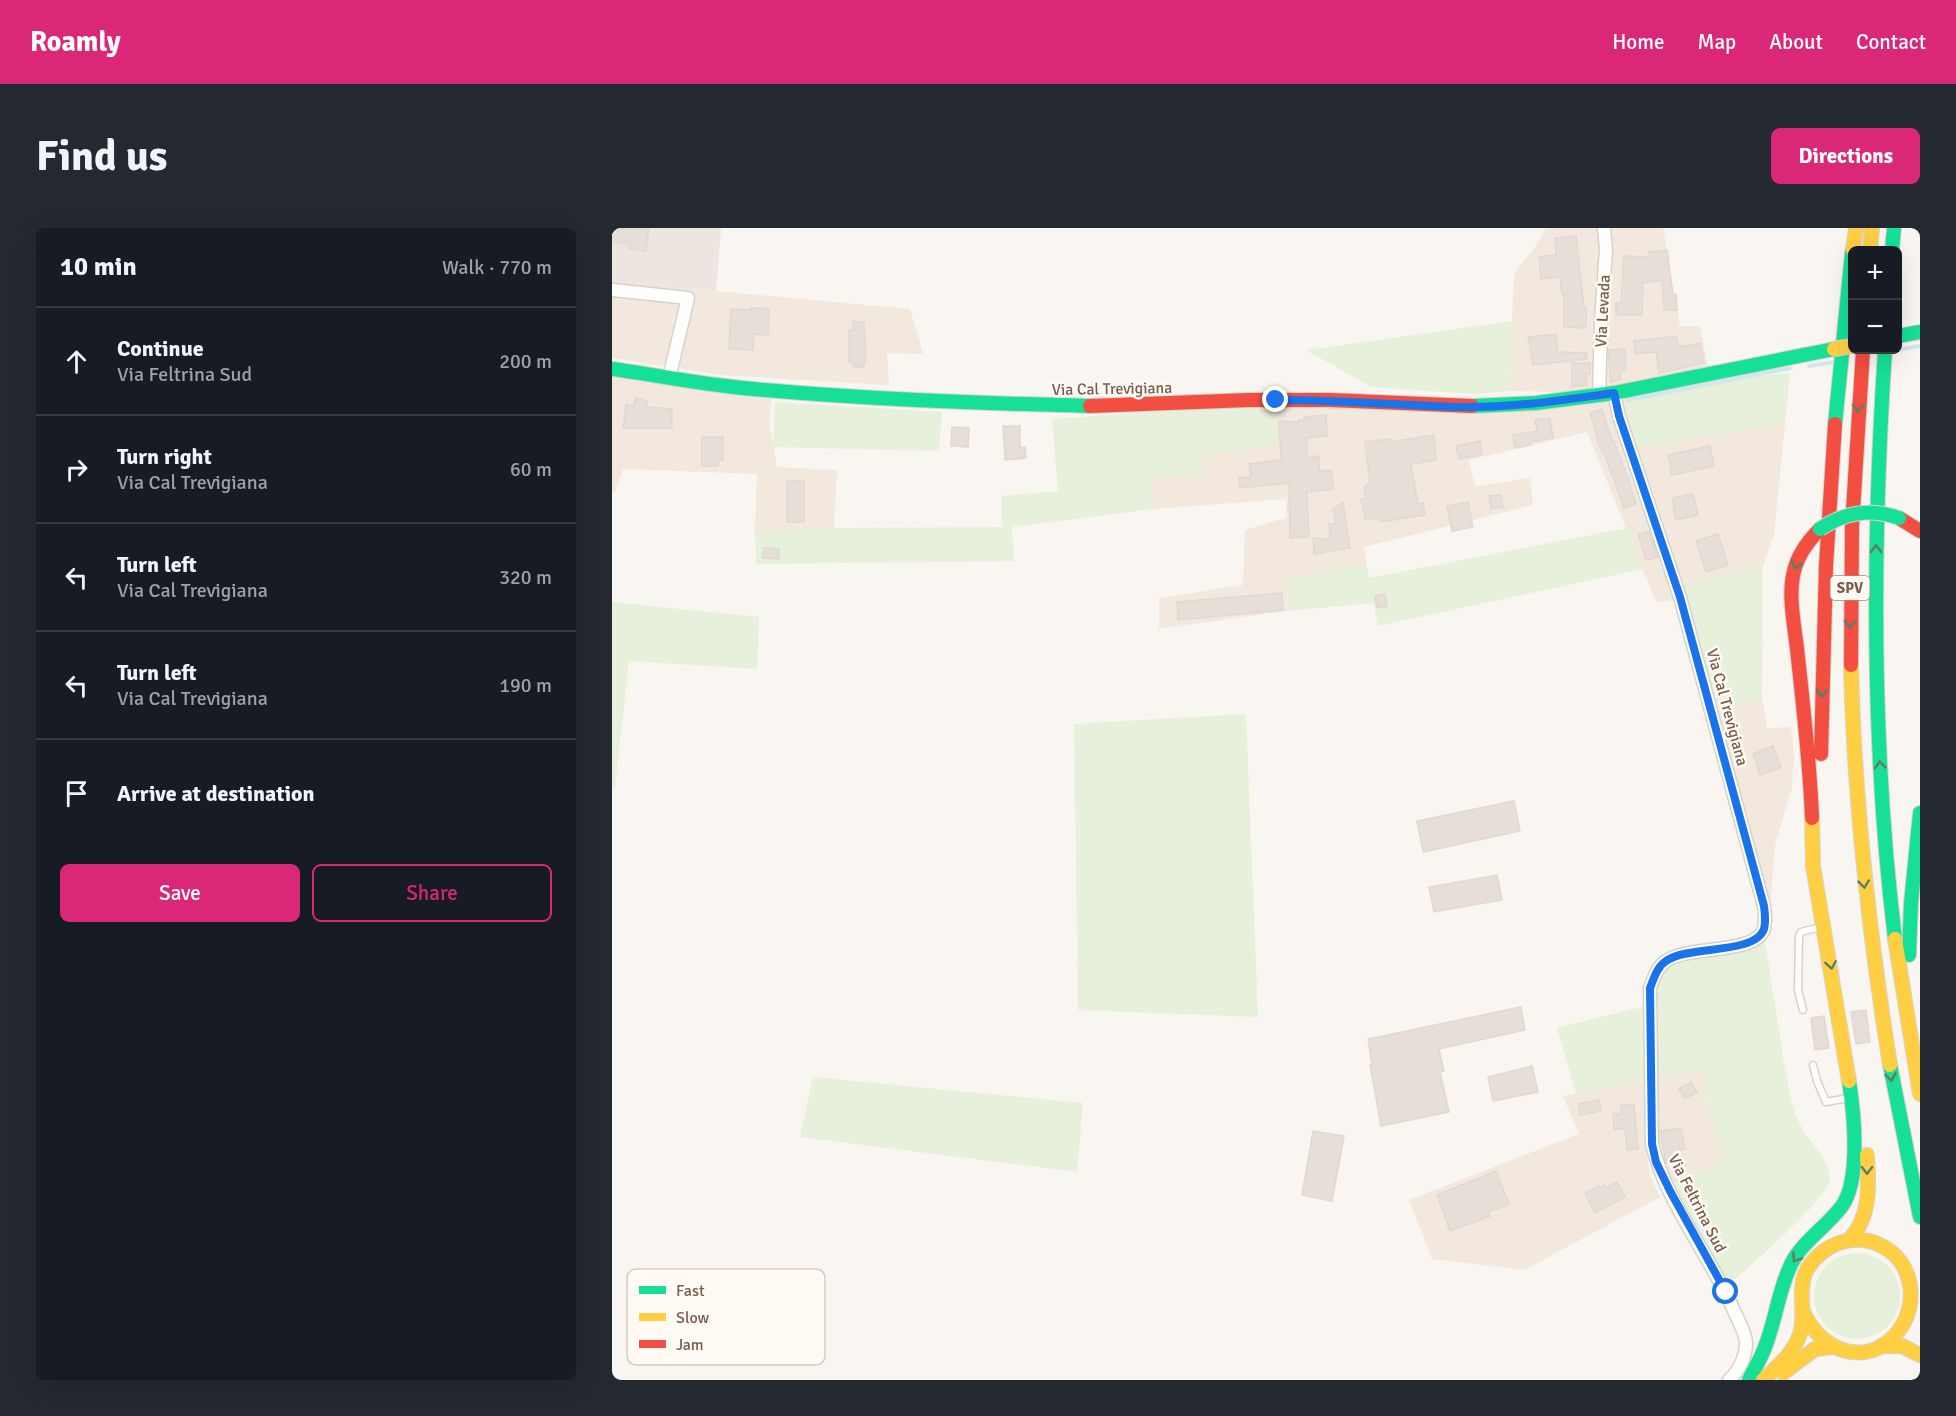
<!DOCTYPE html>
<html lang="en">
<head>
<meta charset="utf-8">
<style>
  body { margin:0; font-family:Signika,sans-serif; background:#242831; color:#f1f3f6 }
  .controls { position:absolute; right:18px; top:18px; display:grid; overflow:hidden; border-radius:9px; box-shadow:0 6px 24px #0002 }
  .controls button { width:54px; height:54px; display:grid; place-items:center; padding:0; border:0; border-bottom:2px solid #363941; background:#171b24; color:#f1f3f6; font:30px sans-serif }
  .stop { position:absolute; width:18px; height:18px; margin:-14px; border:4px solid #1a73e8; border-radius:50%; background:#fff }
  .stop.end { background:#1a73e8; border-color:#fff; box-shadow:0 2px 6px #0008 }
  .list { margin:0; padding:0; list-style:none }
  h2 { display:flex; justify-content:space-between; align-items:center; height:78px; margin:0; padding:0 24px; font-size:26px }
  h2 small { font-size:20px; font-weight:400; color:#9ea1a6 }
  .list li { display:grid; grid-template-columns:39px 1fr auto; gap:18px; align-items:center; box-sizing:border-box; height:108px; padding:0 24px; border-top:2px solid #363941 }
  .list b { display:block; font-size:22px; white-space:nowrap }
  .list p { margin:0; font-size:20px; white-space:nowrap; color:#9ea1a6 }
  .list em { font-size:20px; font-style:normal; color:#9ea1a6 }
  .actions { display:flex; gap:12px; padding:18px 24px }
  .actions a { flex:1; padding:14px 0; border:2px solid #db2777; border-radius:9px; text-align:center; font-size:21px; color:#db2777 }
  .actions .main { background:#db2777; color:#fff }
  .icon { flex:none; width:33px; height:33px; fill:none; stroke:currentColor; stroke-width:2; stroke-linecap:round; stroke-linejoin:round }
  .map { position:relative; flex:none; width:1308px; height:1152px; overflow:hidden; border-radius:9px }
  header { display:flex; align-items:center; gap:36px; box-sizing:border-box; height:84px; padding:0 30px; background:#db2777; color:#fff }
  header strong { font-size:28px }
  nav { display:flex; gap:33px; margin-inline-start:auto; font-size:21px }
  .intro { display:flex; align-items:center; justify-content:space-between; box-sizing:border-box; height:144px; padding:0 36px }
  h1 { margin:0; font-size:42px }
  .button { padding:15px 27px; border-radius:9px; background:#db2777; color:#fff; font-size:21px; font-weight:700 }
  main { display:flex; gap:36px; padding:0 36px }
  aside { flex:1; background:#171b24; border-radius:9px; box-shadow:0 6px 24px #0002 }
  .map>svg:first-child { display:block }
  .residential { fill:#f2e8de }
  .industrial { fill:#ede5e0 }
  .green { fill:#e7f0db }
  .lines { fill:none; stroke-linecap:round; stroke-linejoin:round }
  .stream { stroke:#d0e8ea; stroke-width:4 }
  .building { fill:#e6ded7; stroke:#e2d8d2; stroke-width:1.5 }
  .lane-casing { stroke:#d7d1cb; stroke-width:9 }
  .street-casing { stroke:#d7d1cb; stroke-width:15 }
  .fast-casing { stroke:#d9d2cb; stroke-width:16 }
  .slow-casing { stroke:#d9d2cb; stroke-width:16 }
  .jam-casing { stroke:#d9d2cb; stroke-width:16 }
  .lane { stroke:#fefefd; stroke-width:6 }
  .street { stroke:#fefefd; stroke-width:12 }
  .fast { stroke:#16e098; stroke-width:14 }
  .slow { stroke:#ffcf43; stroke-width:14 }
  .jam { stroke:#f24e42; stroke-width:14 }
  .fast-bridge-casing { stroke:#d9d2cb; stroke-width:16; stroke-linecap:butt }
  .slow-bridge-casing { stroke:#d9d2cb; stroke-width:16; stroke-linecap:butt }
  .fast-bridge { stroke:#16e098; stroke-width:14 }
  .slow-bridge { stroke:#ffcf43; stroke-width:14 }
  .oneway { stroke:#617d60 }
  .route { stroke:#1a73e8; stroke-width:8 }
  .labels { text-anchor:middle; stroke-width:5; stroke-linejoin:round; paint-order:stroke }
  .shield { fill:#fffaf3; stroke:#a28b7f; stroke-width:1.5 }
  .shield-label { font-size:15px; font-weight:bold; fill:#7a5c4d }
  .street-label { font-size:16px; fill:#7a5c4d; stroke:#fffaf3 }
  .key { fill:#fffaf3; stroke:#d7cbc1; stroke-width:1.5 }
  .key-label { font-size:16px; fill:#7a5c4d }
</style>
</head>
<body>
<header>
<strong>Roamly</strong>
<nav><a>Home</a><a>Map</a><a>About</a><a>Contact</a></nav>
</header>
<div class="intro"><h1>Find us</h1><a class="button">Directions</a></div>
<main>
<aside>
<h2>10 min<small>Walk · 770 m</small></h2>
<ul class="list">
<li><svg class="icon" aria-label="ahead" viewBox="0 0 24 24"><path d="M12 20V5M6 11l6-6 6 6"/></svg><div><b>Continue</b><p>Via Feltrina Sud</p></div><em>200 m</em></li>
<li><svg class="icon" aria-label="right" viewBox="0 0 24 24"><path d="M7 20v-9h11M14 6l5 5-5 5"/></svg><div><b>Turn right</b><p>Via Cal Trevigiana</p></div><em>60 m</em></li>
<li><svg class="icon" aria-label="left" viewBox="0 0 24 24"><path d="M17 20v-9H6M10 6l-5 5 5 5"/></svg><div><b>Turn left</b><p>Via Cal Trevigiana</p></div><em>320 m</em></li>
<li><svg class="icon" aria-label="left" viewBox="0 0 24 24"><path d="M17 20v-9H6M10 6l-5 5 5 5"/></svg><div><b>Turn left</b><p>Via Cal Trevigiana</p></div><em>190 m</em></li>
<li><svg class="icon" aria-label="arrive" viewBox="0 0 24 24"><path d="M6 21V4h12l-3 4 3 4H6"/></svg><div><b>Arrive at destination</b></div></li>
</ul>
<div class="actions"><a class="main">Save</a><a>Share</a></div>
</aside>
<div class="map">
<svg width="1308" height="1152" viewBox="0 0 1308 1152">
  <rect width="100%" height="100%" fill="#f9f5f0"/>
  <path class="residential" d="M934,0H990V161L958,164L897,163L902,46L923,19Z
    M996,0H1051L1068,98H1088L1096,140L995,160L993,113Z
    M0,56L104,63L298,81L311,126L275,125L277,157L109,147L0,130Z
    M0,148L160,168L157,193L165,239L225,242L222,300L143,304L145,246L11,241L3,264L0,263Z
    M997,171L1066,372L1044,374L975,204L857,232L863,258L918,250L921,277L752,319L755,337L676,351L675,383L547,401V370L631,357L633,302L674,290V271L541,281L538,251L593,245L588,227L663,217L666,175Z
    M1173,194L1162,307L1151,338L1071,359L1022,221Z
    M1150,470L1155,501L1179,498L1182,529L1180,560L1163,617L1158,682L1107,483Z
    M1091,843L1096,884L1114,932L1061,957L1048,931L1042,901L1044,848Z
    M1033,852L1034,921L1038,948L1048,969L912,1042L820,1031L797,972L967,906L951,868Z"/>
  <path class="industrial" d="M0,0H109L104,63L0,56Z"/>
  <path class="green" d="M900,93L897,163L863,166L759,159L694,122Z
    M1178,145L1173,194L1022,221L1010,183V170L1134,149Z
    M163,174L330,184L327,223L161,219Z
    M666,175L664,217L589,227L593,245L539,251L541,281L400,299L402,333L144,336L143,304L222,300L390,299V268L446,263L440,191Z
    M1015,300L1031,341L766,398L761,375L675,383L676,351L755,337L757,350Z
    M1151,338L1150,470L1107,483L1071,359Z
    M0,374L147,389L145,441L17,433L3,559H0Z
    M634,486L646,789L466,782L462,496Z
    M1153,714C1158,746 1163,777 1168,809C1172,837 1176,863 1185,890C1192,910 1221,932 1217,954C1213,973 1139,1037 1122,1052L1116,1053L1112,1050L1061,957L1114,932L1096,884L1091,843L1044,848L1046,758L1053,741L1063,735Z
    M1034,778L1033,852L964,866L945,800Z
    M201,849L471,875L465,944L188,909Z
    M1202 1068a43 43 0 1 1 86 0a43 43 0 1 1-86 0Z"/>
  <g class="lines">
    <path class="stream" d="M1279,123L1308,118
      M1197,138L1222,134
      M1016,172L1179,140"/>
  </g>
  <path class="building" d="M0,0H37L34,23L16,20L18,16L0,14Z
    M964,8L972,79H974V100L952,99V66H950L948,49L929,51L927,29L944,27L943,10Z
    M1055,22L1061,67L1064,66L1065,82H1052L1050,52L1031,55L1030,87H1004V75H1009L1012,28L1038,29L1037,24Z
    M139,80L157,81L156,107L142,106L141,122L117,121L119,81L139,82Z
    M241,94H252L254,133H252V139H242L240,134H237V102H241Z
    M944,106L946,124L974,125L975,131L921,137L916,109Z
    M1065,108L1066,119L1088,115L1092,135L1047,145L1044,124L1023,126L1022,113Z
    M1013,121L1014,142H1008L1009,152L999,154L996,122Z
    M960,135H978V146H974L975,157L960,159Z
    M23,170L35,173V179L60,181V200H11L14,176L22,178Z
    M990,181L1000,213H1002L1015,247L1024,276L1012,280L993,228L987,217L978,185Z
    M714,187L715,208L695,210V230L707,228V243L719,242L722,261L695,264L697,309L678,310L677,255L628,260L627,250L639,249L637,236L669,232L667,193L687,194V192H692V189Z
    M938,190L941,210L918,214L919,217L903,220L901,207L925,203L923,192Z
    M391,198H408V219H413L414,230L393,232Z
    M340,199L357,200L356,219L339,218Z
    M822,207L824,232L799,236L806,276L811,275L813,287L769,294L767,290L753,292L749,271L754,270L752,259L758,255L753,214L779,211V214Z
    M90,209H111V232H106V238H90Z
    M868,213L870,227L847,231L844,218Z
    M1098,218L1102,238L1060,247L1056,227Z
    M175,253H192V294H175Z
    M1081,266L1086,287L1064,292L1060,270Z
    M889,267L891,279L879,280L877,268Z
    M731,274L738,320L702,326L701,310L718,311L717,296H724L721,281Z
    M856,274L861,299L840,303L835,278Z
    M1037,303L1046,329L1034,332L1026,306Z
    M1106,306L1116,337L1094,344L1084,313Z
    M151,320L167,321V331L151,330Z
    M670,365L671,382L566,392L565,374Z
    M773,366L775,378L765,380L763,368Z
    M1161,518L1169,539L1148,547L1141,526Z
    M902,573L908,603L811,624L805,593Z
    M885,647L890,672L822,684L817,659Z
    M909,779L913,802L827,821L832,843L828,844L837,884L769,898L758,837H760L756,811Z
    M1254,782L1258,814L1244,816L1239,784Z
    M1212,788L1217,820L1203,822L1199,790Z
    M920,838L926,864L881,873L876,849Z
    M1079,854L1085,864L1073,871L1067,861Z
    M987,872L989,883L968,887L966,876Z
    M1022,876L1026,921L1015,922L1013,900L1002,902L1001,886H1009V878Z
    M1069,900L1073,921L1066,923L1074,937L1065,941L1062,934L1054,935L1048,903Z
    M701,903L732,908L720,973L690,967Z
    M884,943L897,976L876,984L878,988L838,1003L825,967Z
    M1005,954L1013,969L983,985L973,965L987,958L988,960L993,957L995,960Z"/>
  <g class="lines">
    <defs>
      <path id="lane" d="M1191,782L1186,762L1187,708L1189,704L1205,700
        M1201,837L1205,853L1214,874L1236,870"/>
      <path id="street" d="M0,62L76,70L57,150
        M1002,165L1007,188L1068,369L1152,678C1153,685 1154,693 1152,701C1143,727 1076,717 1054,733C1045,739 1042,750 1038,760L1040,916C1053,973 1100,1030 1123,1085C1127,1094 1134,1106 1134,1115C1134,1129 1127,1143 1117,1152
        M987,167L989,94L994,21L992,0"/>
      <path id="fast" d="M1280,22L1282,0
        M1286,108L1308,104
        M1273,122C1260,318 1259,515 1283,711
        M0,141C44,147 87,156 131,160C247,171 362,175 478,178
        M860,178L924,175L1002,165L1222,121
        M1223,196L1240,25
        M1297,727L1299,675L1308,585
        M1278,837L1308,989
        M1137,1152C1142,1141 1149,1131 1153,1119C1163,1094 1166,1066 1177,1041C1187,1015 1214,1000 1230,978C1249,951 1242,885 1237,853"/>
      <path id="slow" d="M1241,22L1244,0
        M1258,22L1260,0
        M1239,437C1242,572 1257,704 1278,837
        M1200,590L1201,638L1237,853
        M1283,711L1308,866
        M1237,1012C1259,990 1257,956 1255,927
        M1269,1118H1290L1308,1127
        M1171,1145L1203,1121L1220,1119
        M1151,1152C1165,1139 1182,1125 1188,1106C1197,1075 1176,1050 1212,1023C1228,1011 1250,1008 1268,1017C1302,1033 1308,1077 1285,1105C1254,1142 1207,1122 1191,1083"/>
      <path id="jam" d="M478,178L637,172H718L860,178
        M1287,290L1308,303
        M1239,437L1240,299L1251,122
        M1209,526L1214,338L1223,196
        M1200,590C1198,537 1192,484 1186,430C1184,406 1176,371 1181,348C1184,329 1195,314 1208,301"/>
    </defs>
    <use href="#lane" class="lane-casing"/>
    <use href="#street" class="street-casing"/>
    <use href="#fast" class="fast-casing"/>
    <use href="#slow" class="slow-casing"/>
    <use href="#jam" class="jam-casing"/>
    <use href="#lane" class="lane"/>
    <use href="#street" class="street"/>
    <use href="#fast" class="fast"/>
    <use href="#slow" class="slow"/>
    <use href="#jam" class="jam"/>
    <defs>
      <path id="fast-bridge" d="M1208,301C1233,284 1258,280 1287,290"/>
      <path id="slow-bridge" d="M1222,121L1240,118"/>
    </defs>
    <use href="#fast-bridge" class="fast-bridge-casing"/>
    <use href="#slow-bridge" class="slow-bridge-casing"/>
    <use href="#fast-bridge" class="fast-bridge"/>
    <use href="#slow-bridge" class="slow-bridge"/>
  </g>
  <defs><path id="oneway-chevron" d="M-2-3.5L2.5 0L-2 3.5" fill="none" stroke-width="1.6" stroke-linecap="round" stroke-linejoin="round" transform="scale(1.5)"/></defs>
  <g class="oneway">
    <use href="#oneway-chevron" transform="translate(1246 180) rotate(94)"/>
    <use href="#oneway-chevron" transform="translate(1264 321) rotate(-89)"/>
    <use href="#oneway-chevron" transform="translate(1184 337) rotate(108)"/>
    <use href="#oneway-chevron" transform="translate(1238 396) rotate(90)"/>
    <use href="#oneway-chevron" transform="translate(1210 465) rotate(91)"/>
    <use href="#oneway-chevron" transform="translate(1268 537) rotate(-94)"/>
    <use href="#oneway-chevron" transform="translate(1252 656) rotate(84)"/>
    <use href="#oneway-chevron" transform="translate(1219 737) rotate(81)"/>
    <use href="#oneway-chevron" transform="translate(1279 849) rotate(80)"/>
    <use href="#oneway-chevron" transform="translate(1255 942) rotate(91)"/>
    <use href="#oneway-chevron" transform="translate(1184 1030) rotate(124)"/>
  </g>
  <g class="lines">
    <path class="route" d="M664,172C725,172 786,177 847,179C899,180 951,172 1002,165L1007,188L1068,369L1152,678C1153,685 1154,693 1152,701C1143,727 1076,717 1054,733C1045,739 1042,750 1038,760L1040,916L1044,934L1058,963L1114,1064"/>
  </g>
  <g class="labels">
    <rect class="shield" x="1218.5" y="348" width="39" height="24" rx="4.5"/>
    <g class="shield-label">
      <text x="1238" y="365">SPV</text>
    </g>
    <g class="street-label">
      <text transform="translate(990 83) rotate(-87)" y="6">Via Levada</text>
      <text transform="translate(500 160) rotate(-1)" y="6">Via Cal Trevigiana</text>
      <text transform="translate(1116 479) rotate(75)" y="6">Via Cal Trevigiana</text>
      <text transform="translate(1086 975) rotate(63)" y="6">Via Feltrina Sud</text>
    </g>
  </g>
  <rect x="15" y="1041" width="198" height="96" rx="9" class="key"/>
  <rect x="27" y="1058" width="27" height="8" fill="#16e098"/>
  <rect x="27" y="1085" width="27" height="8" fill="#ffcf43"/>
  <rect x="27" y="1112" width="27" height="8" fill="#f24e42"/>
  <g class="key-label">
    <text x="64" y="1068">Fast</text>
    <text x="64" y="1095">Slow</text>
    <text x="64" y="1122">Jam</text>
  </g>
</svg>
<div class="controls">
<button>+</button>
<button>−</button>
</div>
<div class="stop" style="left:1114px;top:1064px"></div>
<div class="stop end" style="left:664px;top:172px"></div>
</div>
</main>
</body>
</html>
